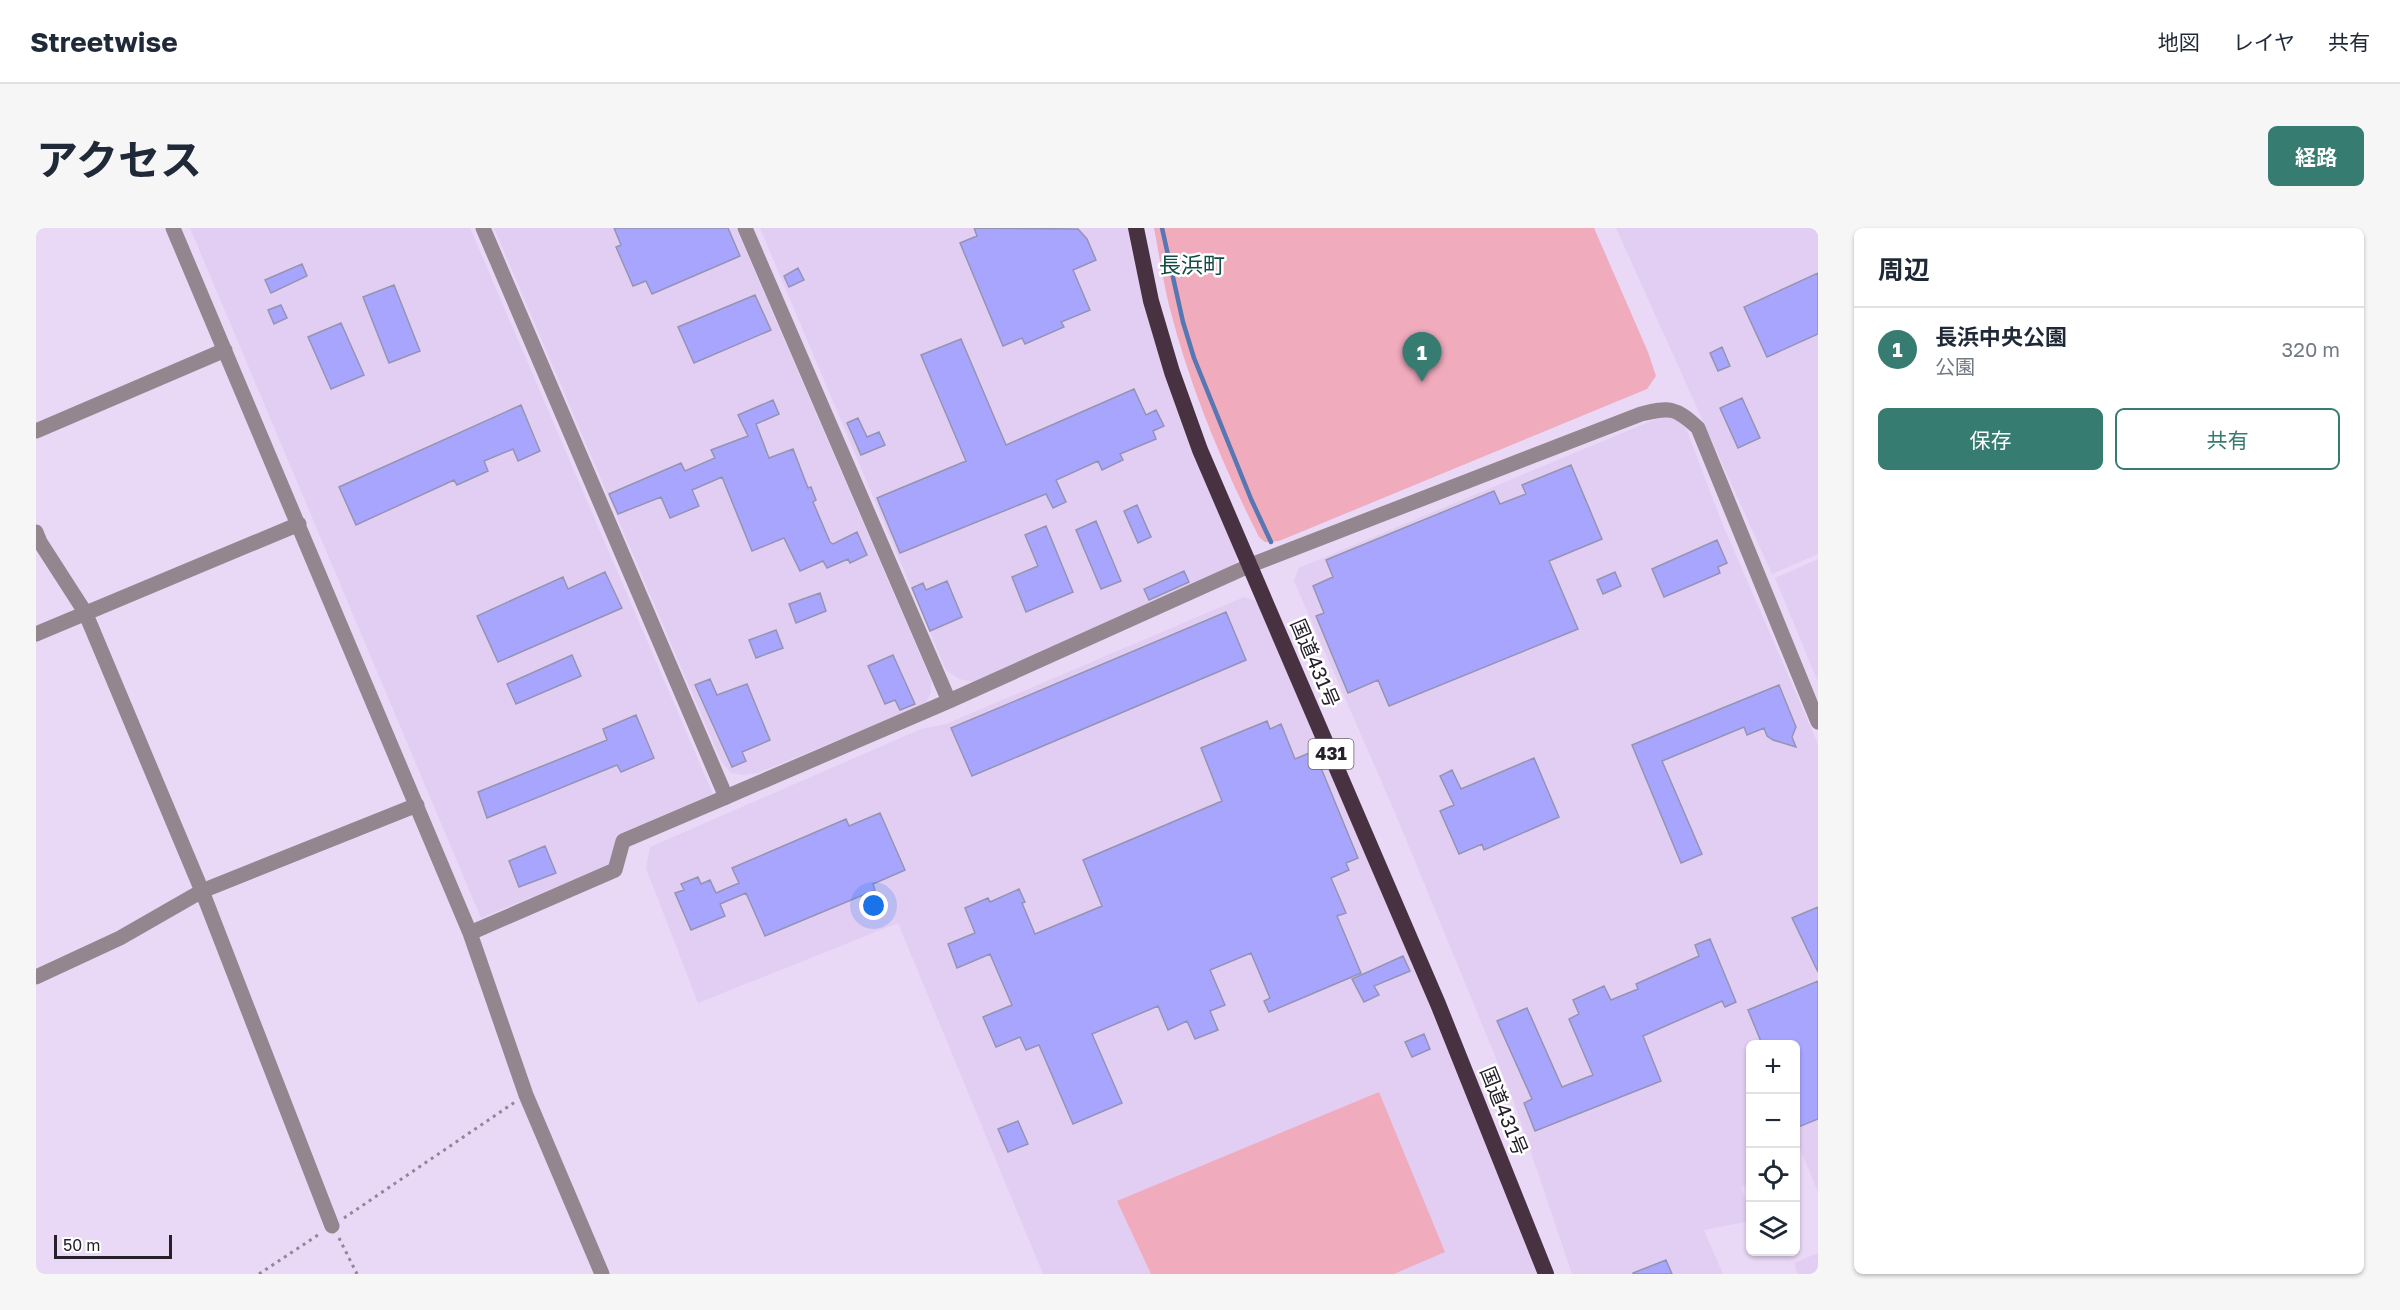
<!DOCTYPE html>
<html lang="ja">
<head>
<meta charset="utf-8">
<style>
  body { margin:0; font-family:"Golos Text","Noto Sans JP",sans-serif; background:#f6f6f7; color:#1f2937 }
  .controls { position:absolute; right:18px; bottom:18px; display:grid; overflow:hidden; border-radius:9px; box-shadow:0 2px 4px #0004 }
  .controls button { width:54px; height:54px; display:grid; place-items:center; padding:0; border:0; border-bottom:2px solid #e0e1e3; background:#fff; color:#1f2937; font:30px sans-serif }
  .scale { position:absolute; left:18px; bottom:15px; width:118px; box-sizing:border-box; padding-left:6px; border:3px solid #26202b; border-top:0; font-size:16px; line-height:21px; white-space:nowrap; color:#26202b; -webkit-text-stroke:4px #fff; paint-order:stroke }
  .you { position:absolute; left:838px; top:678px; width:21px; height:21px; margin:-15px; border:4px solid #fff; border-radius:50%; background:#1a73e8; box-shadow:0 0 0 9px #1a73e833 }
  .badge { display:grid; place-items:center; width:39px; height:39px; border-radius:50%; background:#377c71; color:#fff; font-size:20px; font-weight:700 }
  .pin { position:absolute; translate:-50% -50px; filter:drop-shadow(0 2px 3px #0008) }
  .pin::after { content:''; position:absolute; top:32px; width:21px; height:18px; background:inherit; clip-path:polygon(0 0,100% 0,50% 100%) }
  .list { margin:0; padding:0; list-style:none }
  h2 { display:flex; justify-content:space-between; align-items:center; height:78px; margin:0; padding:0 24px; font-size:26px }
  h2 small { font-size:20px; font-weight:400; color:#747a83 }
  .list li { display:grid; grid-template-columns:39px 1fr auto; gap:18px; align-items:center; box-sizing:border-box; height:84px; padding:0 24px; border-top:2px solid #e0e1e3 }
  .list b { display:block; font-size:22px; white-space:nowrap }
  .list p { margin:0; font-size:20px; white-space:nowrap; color:#747a83 }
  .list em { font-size:20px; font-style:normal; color:#747a83 }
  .actions { display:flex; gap:12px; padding:18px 24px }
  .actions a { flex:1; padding:14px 0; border:2px solid #377c71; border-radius:9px; text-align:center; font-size:21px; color:#377c71 }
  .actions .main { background:#377c71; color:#fff }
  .icon { flex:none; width:33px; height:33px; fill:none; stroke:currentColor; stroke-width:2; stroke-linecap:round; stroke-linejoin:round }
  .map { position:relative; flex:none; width:1782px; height:1046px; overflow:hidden; border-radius:9px }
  header { display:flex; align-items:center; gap:36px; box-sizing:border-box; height:84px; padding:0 30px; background:#fff; border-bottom:2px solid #e0e1e3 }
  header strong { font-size:28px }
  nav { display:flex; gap:33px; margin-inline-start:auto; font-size:21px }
  .intro { display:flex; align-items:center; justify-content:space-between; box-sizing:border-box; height:144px; padding:0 36px }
  h1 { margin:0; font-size:42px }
  .button { padding:15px 27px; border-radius:9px; background:#377c71; color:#fff; font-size:21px; font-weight:700 }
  main { display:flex; gap:36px; padding:0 36px }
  aside { flex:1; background:#fff; border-radius:9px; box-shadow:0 2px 4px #0004 }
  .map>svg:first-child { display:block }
  .built { fill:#e3cef3 }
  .green { fill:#f0abbd }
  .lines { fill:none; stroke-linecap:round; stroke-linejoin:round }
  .stream { stroke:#5677b1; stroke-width:4.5 }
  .building { fill:#a8a5ff; stroke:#9494b2; stroke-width:1.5 }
  .path { stroke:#91859a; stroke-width:3; stroke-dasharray:3 4.5; stroke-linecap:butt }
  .minor { stroke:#93868f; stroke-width:15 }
  .tertiary { stroke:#93868f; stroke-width:15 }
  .trunk { stroke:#483242; stroke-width:16 }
  .labels { text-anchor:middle; stroke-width:5; stroke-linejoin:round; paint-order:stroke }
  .shield { fill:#fff; stroke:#67636b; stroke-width:1.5 }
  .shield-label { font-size:18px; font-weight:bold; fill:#26202b }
  .street-label { font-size:20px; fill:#26202b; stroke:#fff }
  .quarter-label { font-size:22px; fill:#124c44; stroke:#fff }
</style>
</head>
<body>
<header>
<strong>Streetwise</strong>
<nav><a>地図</a><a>レイヤ</a><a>共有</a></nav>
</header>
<div class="intro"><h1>アクセス</h1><a class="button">経路</a></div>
<main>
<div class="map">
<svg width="1782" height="1046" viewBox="0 0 1782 1046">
  <rect width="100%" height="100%" fill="#e9d8f6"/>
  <path class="built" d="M154,0H434L677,566L581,607L573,637L445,690Z
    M458,0H700L895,452V465L889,476L722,545L707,547L695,545L685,533Z
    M724,0H1092L1095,21L1117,108L1204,326L1196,341L939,454L923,451L910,442Z
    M1580,0H1782V326L1736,346Z
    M1636,189L1646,196L1651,203L1687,297L1782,516V964L1760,911V816H1714V955L1705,959L1714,986V993L1668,1002L1687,1046H1536L1478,874L1360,587L1258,353L1263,340L1620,191Z
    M1782,331V454L1739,350Z
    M1208,369L1221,373L1284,519L1473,966L1501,1046H1007L862,695L662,775L610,640L614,619L885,501L910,496Z
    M1782,1025V1046H1762L1758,1035Z"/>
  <path class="green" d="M1118,0H1558L1612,124L1620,148L1611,161L1243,313L1229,314L1223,309C1186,236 1153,157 1133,77C1127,52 1123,26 1118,0Z
    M1343,864L1409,1024L1358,1046H1115L1081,973Z"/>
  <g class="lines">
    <path class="stream" d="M1126,0L1147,94L1158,130L1215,271L1235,314"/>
  </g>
  <path class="building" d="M578,0H692L704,28L616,66L610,53L597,58L580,19L585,17Z
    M938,0L1042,1L1051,11L1060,32L1037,42L1054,82L1025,94L1028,99L989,116L986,110L967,118L924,15L941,8Z
    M266,36L271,48L235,65L229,52Z
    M762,40L768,52L753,59L748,48Z
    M1782,45V106L1731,129L1708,79Z
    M358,57L384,123L353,135L327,69Z
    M719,67L735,102L658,135L642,99Z
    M245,77L251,90L238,96L232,82Z
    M305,95L328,147L295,161L272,109Z
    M925,111L970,217L1098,161L1110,187L1120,182L1128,198L1117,203L1120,211L1084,226L1087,232L1066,242L1062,233L1020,252L1030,274L1017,280L1010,266L864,325L841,270L930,233L885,127Z
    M1686,119L1694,138L1682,143L1674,125Z
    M1706,170L1724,210L1702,220L1684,180Z
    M737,172L743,186L720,196L733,230L757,221L772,260L775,259L780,272L777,274L794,314L797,316L821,304L831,327L814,335L812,331L791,340L787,333L764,343L748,310L716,323L686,249L656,262L663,278L634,290L625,269L582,286L573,266L645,235L649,243L679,230L675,222L712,208L702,187Z
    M485,177L504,223L482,233L477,221L448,233L452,243L421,257L418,252L320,297L303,259Z
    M822,190L831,209L843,204L849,217L825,227L811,195Z
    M1535,237L1566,311L1513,333L1542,401L1353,478L1342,452L1312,465L1280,388L1288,385L1277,358L1297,349L1290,332L1458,263L1464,276L1490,266L1486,257Z
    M1101,277L1115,309L1102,315L1088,283Z
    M1060,293L1085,353L1065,361L1040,302Z
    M1010,298L1037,364L990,384L976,349L1002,338L989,307Z
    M1681,312L1691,335L1682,339L1684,345L1628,369L1616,341Z
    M1148,343L1153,354L1113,372L1108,361Z
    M569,344L586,380L462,434L441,388L527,349L532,361Z
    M1579,344L1585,358L1567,366L1561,352Z
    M911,353L926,389L894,403L876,360L887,355L890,362Z
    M784,365L790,383L760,395L753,376Z
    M1190,384L1210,432L936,548L915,500Z
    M740,402L747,420L720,430L713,412Z
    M536,427L545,448L480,476L471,456Z
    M857,427L879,476L864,482L859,472L849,476L832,438Z
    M674,451L681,467L711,456L734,512L706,524L710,533L696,539L659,457Z
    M1743,457L1760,499L1756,509L1760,519L1737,512L1731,508L1728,500L1711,507L1708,499L1626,533L1666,626L1645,635L1596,517Z
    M600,487L618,530L585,544L581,537L451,590L442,564L571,512L567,501Z
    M1231,493L1234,501L1245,496L1259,531L1278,523L1322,630L1310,635L1313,642L1295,650L1310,685L1301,688L1325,745L1233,784L1228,773L1234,770L1215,725L1174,742L1189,777L1174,783L1182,802L1159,811L1151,793L1132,802L1122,778L1056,806L1086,875L1037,896L1003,817L990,822L984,809L960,819L947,789L976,777L954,726L921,740L912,716L939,705L929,680L952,670L954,674L983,661L989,674L986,675L999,706L1066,678L1047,632L1186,573L1165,520Z
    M1498,530L1523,589L1448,622L1446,616L1423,626L1404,583L1418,577L1404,548L1416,542L1425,561Z
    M844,585L869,642L837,656L839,662L729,708L710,665L684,676L689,688L655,702L639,665L648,662L645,656L662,649L665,656L674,652L680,665L703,655L696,640L810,591L813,598Z
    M509,618L520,645L483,659L473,633Z
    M1782,679V744L1756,690Z
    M1674,711L1700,774L1689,779L1686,773L1607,808L1625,853L1499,903L1488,875L1496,871L1461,793L1491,780L1526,859L1557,847L1533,791L1543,786L1537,772L1568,758L1575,772L1602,761L1600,756L1663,728L1659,717Z
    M1367,728L1374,743L1338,758L1343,767L1328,774L1316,751Z
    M1782,753V891L1760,900V816H1726L1712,782Z
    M1388,806L1394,821L1376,829L1369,814Z
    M982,893L992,916L972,924L962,901Z
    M1630,1032L1636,1046H1597V1045Z"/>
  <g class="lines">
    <path class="path" d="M308,990L479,874
      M303,1010L321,1046
      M223,1046L285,1005"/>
    <path class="minor" d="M137,0L434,705L490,867L566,1046
      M0,203L189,122
      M0,304L4,314L49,384L166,663L296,998
      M0,406L263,296
      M434,705L579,642L587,613L690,569
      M0,749L84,710L166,663L381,577"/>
    <path class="tertiary" d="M447,0L690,569L913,473L1215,337L1605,186C1634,179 1639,179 1662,200L1782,494
      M709,0L913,473"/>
    <path class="trunk" d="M1100,0L1115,73L1136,144L1164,222L1402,776L1510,1046"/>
  </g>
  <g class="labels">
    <rect class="shield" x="1272.5" y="511" width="45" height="30" rx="4.5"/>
    <g class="shield-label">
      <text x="1295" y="532">431</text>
    </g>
    <g class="street-label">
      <text transform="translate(1279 435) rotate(67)" y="7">国道431号</text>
      <text transform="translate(1468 883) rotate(68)" y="7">国道431号</text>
    </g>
    <g class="quarter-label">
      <text x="1156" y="45">長浜町</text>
    </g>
  </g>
</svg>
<div class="controls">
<button>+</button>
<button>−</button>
<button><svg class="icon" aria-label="locate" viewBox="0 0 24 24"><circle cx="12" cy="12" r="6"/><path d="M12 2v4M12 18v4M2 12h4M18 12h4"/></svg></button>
<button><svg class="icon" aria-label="layers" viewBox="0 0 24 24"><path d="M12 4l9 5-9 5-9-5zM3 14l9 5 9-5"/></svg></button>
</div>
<div class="scale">50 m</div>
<div class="you"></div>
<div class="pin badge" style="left:1386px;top:154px">1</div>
</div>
<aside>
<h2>周辺<small></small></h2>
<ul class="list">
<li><span class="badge">1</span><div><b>長浜中央公園</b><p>公園</p></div><em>320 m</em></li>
</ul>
<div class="actions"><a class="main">保存</a><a>共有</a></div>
</aside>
</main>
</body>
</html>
